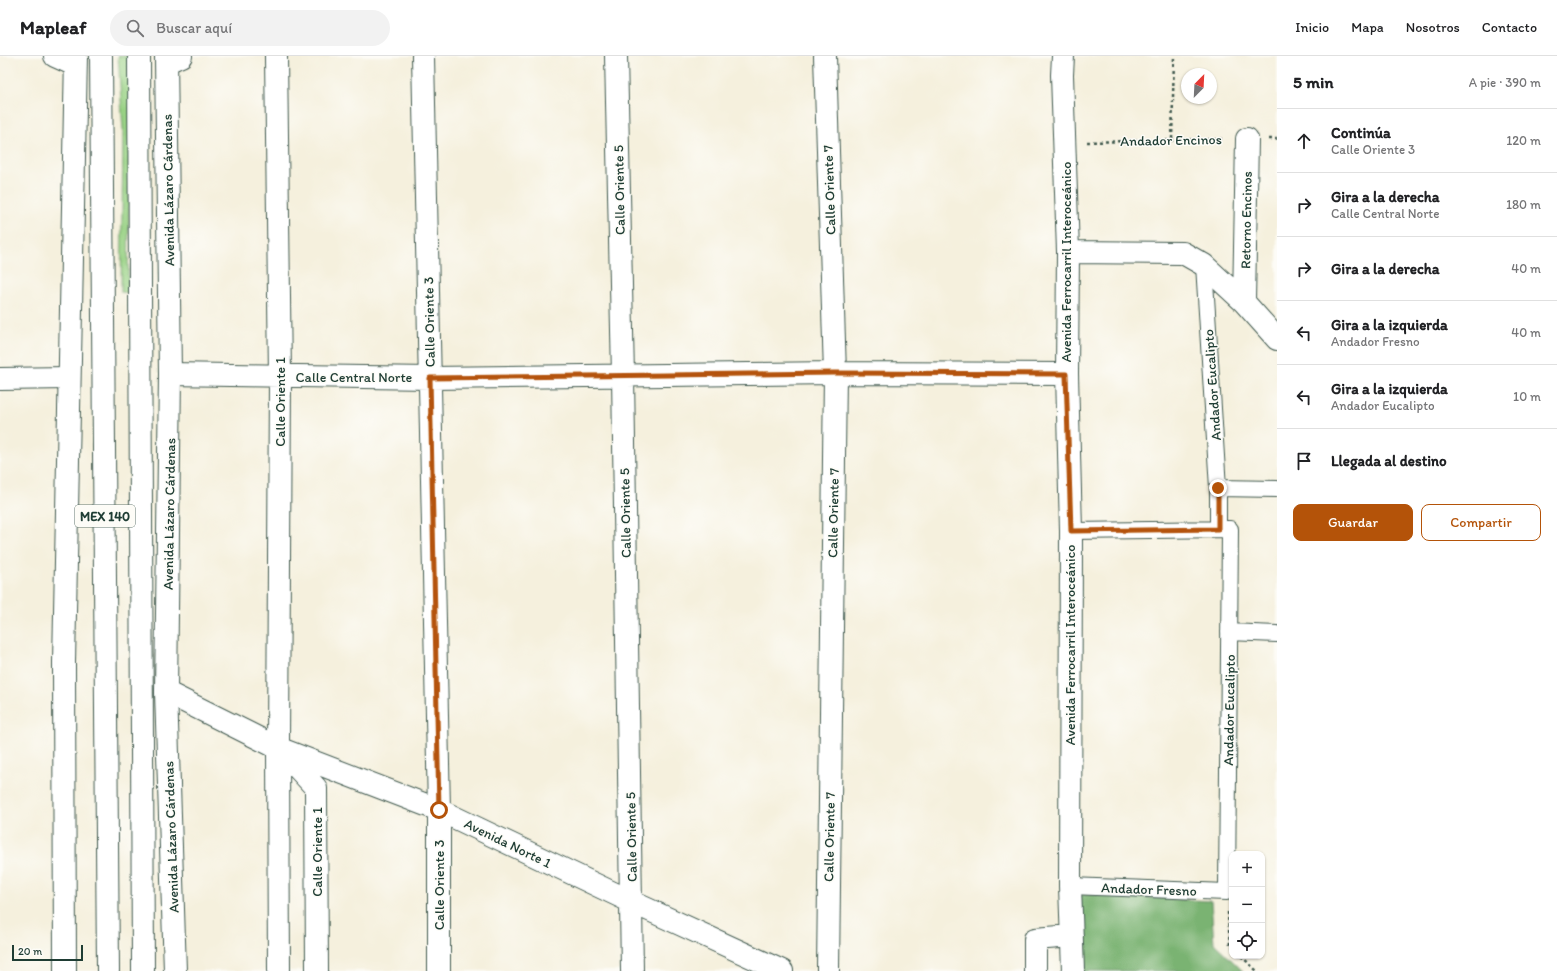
<!DOCTYPE html>
<html lang="es">
<head>
<meta charset="utf-8">
<style>
  body { margin:0; font-family:Itim,sans-serif; background:#f2f2f2; color:#202124 }
  .controls { position:absolute; right:12px; bottom:12px; display:grid; overflow:hidden; border-radius:8px; box-shadow:0 1px 3px #0004 }
  .controls button { width:36px; height:36px; display:grid; place-items:center; padding:0; border:0; border-bottom:1px solid #e0e0e0; background:#fff; color:#202124; font:20px sans-serif }
  .compass { position:absolute; left:1181px; top:12px; width:36px; height:36px; border-radius:50%; background:#fff; box-shadow:0 1px 3px #0004; rotate:24deg }
  .scale { position:absolute; left:12px; bottom:10px; width:71px; box-sizing:border-box; padding-left:4px; border:2px solid #1f3d34; border-top:0; font-size:11px; line-height:14px; white-space:nowrap; color:#1f3d34; -webkit-text-stroke:3px #fdfcf7; paint-order:stroke }
  .stop { position:absolute; width:12px; height:12px; margin:-9px; border:3px solid #b45309; border-radius:50%; background:#fff }
  .stop.end { background:#b45309; border-color:#fff; box-shadow:0 1px 4px #0008 }
  .list { margin:0; padding:0; list-style:none }
  h2 { display:flex; justify-content:space-between; align-items:center; height:52px; margin:0; padding:0 16px; font-size:17px }
  h2 small { font-size:13px; font-weight:400; color:#757577 }
  .list li { display:grid; grid-template-columns:26px 1fr auto; gap:12px; align-items:center; box-sizing:border-box; height:64px; padding:0 16px; border-top:1px solid #e0e0e0 }
  .list b { display:block; font-size:15px; white-space:nowrap }
  .list p { margin:0; font-size:13px; white-space:nowrap; color:#757577 }
  .list em { font-size:13px; font-style:normal; color:#757577 }
  .actions { display:flex; gap:8px; padding:12px 16px }
  .actions a { flex:1; padding:9px 0; border:1px solid #b45309; border-radius:8px; text-align:center; font-size:14px; color:#b45309 }
  .actions .main { background:#b45309; color:#fff }
  .icon { flex:none; width:22px; height:22px; fill:none; stroke:currentColor; stroke-width:2; stroke-linecap:round; stroke-linejoin:round }
  .map { position:relative; flex:none; width:1277px; height:915px; overflow:hidden }
  header { display:flex; align-items:center; gap:24px; box-sizing:border-box; height:56px; padding:0 20px; background:#fff; border-bottom:1px solid #e0e0e0 }
  header strong { font-size:19px }
  nav { display:flex; gap:22px; margin-inline-start:auto; font-size:14px }
  .search { width:280px; height:36px; background:#f2f2f2; display:flex; align-items:center; gap:10px; box-sizing:border-box; padding:0 14px; border-radius:22px; color:#757577; font-size:15px }
  main { display:flex }
  aside { flex:1; background:#fff }
  .map>svg:first-child { display:block }
  .green { fill:#98d184; stroke:#5c875c }
  .forest { fill:#7ab372; stroke:#4c7853 }
  .lines { fill:none; stroke-linecap:round; stroke-linejoin:round }
  .pedestrian-casing { stroke:#3f584d; stroke-width:18 }
  .minor-casing { stroke:#3f584d; stroke-width:24 }
  .tertiary-casing { stroke:#3f584d; stroke-width:24 }
  .trunk-casing { stroke:#3f584d; stroke-width:24 }
  .path { stroke:#3f584d; stroke-width:2.5; stroke-dasharray:3 3; stroke-linecap:butt }
  .pedestrian { stroke:#fff; stroke-width:16 }
  .minor { stroke:#fff; stroke-width:22 }
  .tertiary { stroke:#fff; stroke-width:22 }
  .trunk { stroke:#fff; stroke-width:22 }
  .route { stroke:#b45309; stroke-width:5 }
  .labels { text-anchor:middle; stroke-width:3; stroke-linejoin:round; paint-order:stroke }
  .shield { fill:#fdfcf7; stroke:#62766e; stroke-width:1 }
  .shield-label { font-size:13px; font-weight:bold; fill:#1f3d34 }
  .street-label { font-size:14px; fill:#1f3d34; stroke:#fdfcf7 }
</style>
</head>
<body>
<header>
<strong>Mapleaf</strong>
<div class="search"><svg class="icon" aria-label="search" viewBox="0 0 24 24"><circle cx="10" cy="10" r="6"/><path d="M15 15l6 6"/></svg>Buscar aquí</div>
<nav><a>Inicio</a><a>Mapa</a><a>Nosotros</a><a>Contacto</a></nav>
</header>
<main>
<div class="map">
<svg width="1277" height="915" viewBox="0 0 1277 915">
  <rect width="100%" height="100%" fill="#fdfcf7"/>
  <filter id="ink" filterUnits="userSpaceOnUse"><feTurbulence type="fractalNoise" baseFrequency=".025" numOctaves="2"/><feDisplacementMap in="SourceGraphic" scale="8" xChannelSelector="R" yChannelSelector="G"/><feConvolveMatrix kernelMatrix="1 2 1 2 8 2 1 2 1" color-interpolation-filters="sRGB"/></filter>
  <filter id="wash" filterUnits="userSpaceOnUse"><feTurbulence type="fractalNoise" baseFrequency=".012" numOctaves="4" result="noise"/><feDisplacementMap in="SourceGraphic" scale="16" xChannelSelector="R" yChannelSelector="G"/><feGaussianBlur stdDeviation="0.9" result="paint"/><feColorMatrix in="noise" values="0 0 0 0 0 0 0 0 0 0 0 0 0 0 0 0 0 1.4 0 .05"/><feComposite in="paint" operator="in"/></filter>
  <g filter="url(#wash)">
    <rect width="100%" height="100%" fill="#f5f0dd"/>
    <path class="green" d="M118,0H133L130,74L128,237L121,236L123,75Z"/>
    <path class="forest" d="M1080,838L1211,845L1214,887L1243,915H1081Z"/>
  </g>
  <g filter="url(#ink)">
    <g class="lines">
      <defs>
        <path id="pedestrian" d="M1204,209L1218,432V473
          M1218,432L1277,433
          M1229,576L1277,578
          M1070,830L1227,836L1230,473L1071,475"/>
        <path id="minor" d="M55,0L75,9
          M276,0L280,321L278,692L279,915
          M423,0L439,754V915
          M616,0L623,320L632,915
          M825,0L835,317L828,915
          M1063,0L1062,19L1068,196L1067,318L1071,475L1070,830L1073,915
          M167,6L181,0
          M1068,196L1183,197L1204,209L1244,246L1277,283
          M1244,246L1247,83
          M170,318L430,322L835,317L1067,318
          M0,323L69,322
          M166,636L278,692L439,754L632,846L782,915
          M282,695L316,732L317,915
          M1035,915V883L1072,880"/>
        <path id="tertiary" d="M166,0L170,318L166,636L175,915
          M65,915L64,607L76,0"/>
        <path id="trunk" d="M101,0L108,915
          M139,0L143,915"/>
      </defs>
      <use href="#pedestrian" class="pedestrian-casing"/>
      <use href="#minor" class="minor-casing"/>
      <use href="#tertiary" class="tertiary-casing"/>
      <use href="#trunk" class="trunk-casing"/>
      <path class="path" d="M1172,83L1174,0
        M1269,83H1277
        M1087,86L1224,83
        M1228,856L1230,890L1232,891
        M1241,900L1257,915"/>
      <use href="#pedestrian" class="pedestrian"/>
      <use href="#minor" class="minor"/>
      <use href="#tertiary" class="tertiary"/>
      <use href="#trunk" class="trunk"/>
    </g>
  </g>
  <g class="lines" filter="url(#ink)">
    <path class="route" d="M439,754L430,322L835,317L1066,318L1071,475L1218,473V432"/>
  </g>
  <g class="labels">
    <rect class="shield" x="75" y="449" width="60" height="22" rx="3"/>
    <g class="shield-label">
      <text x="105" y="465">MEX 140</text>
    </g>
    <g class="street-label">
      <text transform="translate(1171 84) rotate(-1)" y="5">Andador Encinos</text>
      <text transform="translate(168 134) rotate(-91)" y="5">Avenida Lázaro Cárdenas</text>
      <text transform="translate(619 134) rotate(-91)" y="5">Calle Oriente 5</text>
      <text transform="translate(829 134) rotate(-92)" y="5">Calle Oriente 7</text>
      <text transform="translate(1246 164) rotate(-89)" y="5">Retorno Encinos</text>
      <text transform="translate(1066 206) rotate(-90)" y="5">Avenida Ferrocarril Interoceánico</text>
      <text transform="translate(429 266) rotate(-91)" y="5">Calle Oriente 3</text>
      <text x="354" y="326">Calle Central Norte</text>
      <text transform="translate(1212 329) rotate(-94)" y="5">Andador Eucalipto</text>
      <text transform="translate(280 346) rotate(-90)" y="5">Calle Oriente 1</text>
      <text transform="translate(625 457) rotate(-91)" y="5">Calle Oriente 5</text>
      <text transform="translate(833 457) rotate(-89)" y="5">Calle Oriente 7</text>
      <text transform="translate(169 458) rotate(-89)" y="5">Avenida Lázaro Cárdenas</text>
      <text transform="translate(1070 589) rotate(-90)" y="5">Avenida Ferrocarril Interoceánico</text>
      <text transform="translate(1229 654) rotate(-89)" y="5">Andador Eucalipto</text>
      <text transform="translate(171 781) rotate(-92)" y="5">Avenida Lázaro Cárdenas</text>
      <text transform="translate(631 781) rotate(-91)" y="5">Calle Oriente 5</text>
      <text transform="translate(829 781) rotate(-89)" y="5">Calle Oriente 7</text>
      <text transform="translate(508 787) rotate(26)" y="5">Avenida Norte 1</text>
      <text transform="translate(317 796) rotate(-90)" y="5">Calle Oriente 1</text>
      <text transform="translate(439 829) rotate(-90)" y="5">Calle Oriente 3</text>
      <text transform="translate(1149 833) rotate(2)" y="5">Andador Fresno</text>
    </g>
  </g>
</svg>
<div class="controls">
<button>+</button>
<button>−</button>
<button><svg class="icon" aria-label="locate" viewBox="0 0 24 24"><circle cx="12" cy="12" r="6"/><path d="M12 2v4M12 18v4M2 12h4M18 12h4"/></svg></button>
</div>
<svg class="compass" viewBox="-18 -18 36 36"><path d="M0-13l5 13h-10z" fill="#e53935"/><path d="M0 13l5-13h-10z" fill="#757577"/></svg>
<div class="scale">20 m</div>
<div class="stop" style="left:439px;top:754px"></div>
<div class="stop end" style="left:1218px;top:432px"></div>
</div>
<aside>
<h2>5 min<small>A pie · 390 m</small></h2>
<ul class="list">
<li><svg class="icon" aria-label="ahead" viewBox="0 0 24 24"><path d="M12 20V5M6 11l6-6 6 6"/></svg><div><b>Continúa</b><p>Calle Oriente 3</p></div><em>120 m</em></li>
<li><svg class="icon" aria-label="right" viewBox="0 0 24 24"><path d="M7 20v-9h11M14 6l5 5-5 5"/></svg><div><b>Gira a la derecha</b><p>Calle Central Norte</p></div><em>180 m</em></li>
<li><svg class="icon" aria-label="right" viewBox="0 0 24 24"><path d="M7 20v-9h11M14 6l5 5-5 5"/></svg><div><b>Gira a la derecha</b></div><em>40 m</em></li>
<li><svg class="icon" aria-label="left" viewBox="0 0 24 24"><path d="M17 20v-9H6M10 6l-5 5 5 5"/></svg><div><b>Gira a la izquierda</b><p>Andador Fresno</p></div><em>40 m</em></li>
<li><svg class="icon" aria-label="left" viewBox="0 0 24 24"><path d="M17 20v-9H6M10 6l-5 5 5 5"/></svg><div><b>Gira a la izquierda</b><p>Andador Eucalipto</p></div><em>10 m</em></li>
<li><svg class="icon" aria-label="arrive" viewBox="0 0 24 24"><path d="M6 21V4h12l-3 4 3 4H6"/></svg><div><b>Llegada al destino</b></div></li>
</ul>
<div class="actions"><a class="main">Guardar</a><a>Compartir</a></div>
</aside>
</main>
</body>
</html>
